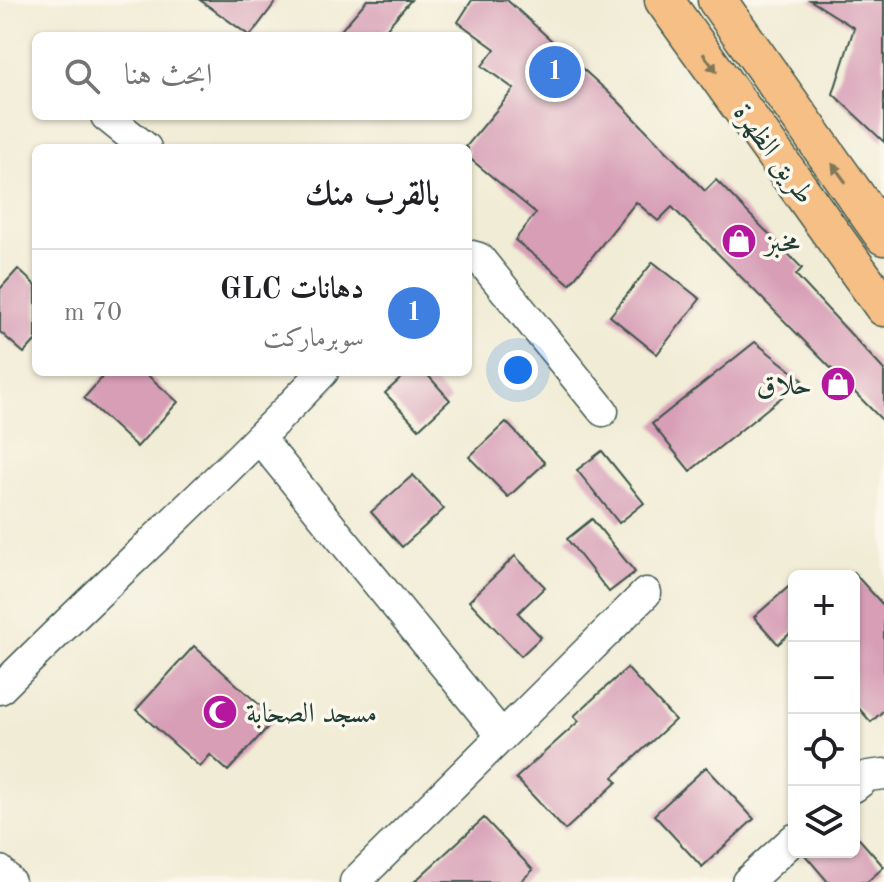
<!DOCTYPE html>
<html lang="ar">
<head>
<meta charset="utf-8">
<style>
  body { margin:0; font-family:"Old Standard TT",Amiri,serif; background:#f6f6f6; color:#202124; direction:rtl }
  .controls { position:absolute; right:24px; bottom:24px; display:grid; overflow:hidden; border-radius:12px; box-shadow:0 2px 6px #0004 }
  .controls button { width:72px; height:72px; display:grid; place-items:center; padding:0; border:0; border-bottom:2px solid #e0e0e0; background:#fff; color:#202124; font:40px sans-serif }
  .you { position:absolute; left:518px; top:370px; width:28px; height:28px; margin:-20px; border:6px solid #fff; border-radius:50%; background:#1a73e8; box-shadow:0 0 0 12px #1a73e833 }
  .badge { display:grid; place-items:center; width:52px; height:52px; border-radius:50%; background:#0f766e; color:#fff; font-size:26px; font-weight:700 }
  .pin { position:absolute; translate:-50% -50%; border:4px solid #fff; box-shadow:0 2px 8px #0006 }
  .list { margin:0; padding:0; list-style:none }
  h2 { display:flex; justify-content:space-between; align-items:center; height:104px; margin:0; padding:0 32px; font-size:34px }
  h2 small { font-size:26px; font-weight:400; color:#757577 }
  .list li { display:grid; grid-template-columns:52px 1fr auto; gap:24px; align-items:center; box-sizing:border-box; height:128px; padding:0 32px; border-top:2px solid #e0e0e0 }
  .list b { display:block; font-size:30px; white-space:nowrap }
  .list p { margin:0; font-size:26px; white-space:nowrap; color:#757577 }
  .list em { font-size:26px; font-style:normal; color:#757577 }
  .icon { flex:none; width:44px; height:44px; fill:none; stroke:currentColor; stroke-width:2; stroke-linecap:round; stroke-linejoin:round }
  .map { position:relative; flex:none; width:884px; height:882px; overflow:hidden; direction:ltr }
  .search { position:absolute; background:#fff; box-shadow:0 2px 6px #0004; left:32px; top:32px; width:440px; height:88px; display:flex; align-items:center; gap:20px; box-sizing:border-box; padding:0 28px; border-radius:12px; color:#757577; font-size:30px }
  .panel { position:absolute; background:#fff; box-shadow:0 2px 6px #0004; left:32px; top:144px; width:440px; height:232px; border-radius:12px; direction:rtl }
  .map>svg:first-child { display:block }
  .building { fill:#d79eb6 }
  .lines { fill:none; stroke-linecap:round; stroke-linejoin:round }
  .minor-casing { stroke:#3e574c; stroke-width:33 }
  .major-casing { stroke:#3e574c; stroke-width:41 }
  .minor { stroke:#fff; stroke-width:30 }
  .major { stroke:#f5bf86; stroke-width:38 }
  .oneway { fill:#7f7859 }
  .labels { text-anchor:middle; stroke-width:7; stroke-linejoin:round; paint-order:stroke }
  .street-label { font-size:28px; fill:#1f3d34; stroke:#fbf7ec }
  .poi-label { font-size:28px; fill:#1f3d34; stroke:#fbf7ec; text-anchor:start }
</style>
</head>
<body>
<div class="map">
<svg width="884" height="882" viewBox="0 0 884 882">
  <rect width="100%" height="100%" fill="#fbf7ec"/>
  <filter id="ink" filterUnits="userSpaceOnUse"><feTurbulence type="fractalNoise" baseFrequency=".0125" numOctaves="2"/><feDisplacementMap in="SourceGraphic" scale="16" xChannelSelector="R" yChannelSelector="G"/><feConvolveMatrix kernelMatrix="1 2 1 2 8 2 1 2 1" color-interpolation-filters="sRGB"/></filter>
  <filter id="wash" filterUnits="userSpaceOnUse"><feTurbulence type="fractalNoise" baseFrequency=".006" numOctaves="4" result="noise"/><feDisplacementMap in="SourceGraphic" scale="32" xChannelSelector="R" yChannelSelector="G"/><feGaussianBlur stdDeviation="1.8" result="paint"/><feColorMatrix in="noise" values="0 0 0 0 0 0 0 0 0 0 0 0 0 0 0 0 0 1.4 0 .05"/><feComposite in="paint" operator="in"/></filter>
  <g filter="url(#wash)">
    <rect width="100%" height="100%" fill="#f1ecd5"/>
    <g id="blocks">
      <path class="building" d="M200,0H277L250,36Z
        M367,0H411L380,36H336Z
        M472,0H507L618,101L705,191L716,180L802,268L796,275L884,370V422L672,207L658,221L636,202L570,284L515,240L536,213L468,157V148H465L514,89L482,66L495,49L458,22Z
        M810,0H884V142L833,94L854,28Z
        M653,262L700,299L657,354L610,316Z
        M18,269L36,286V340L24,353L0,332V289Z
        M755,342L803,380L690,471L652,424Z
        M107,372H144L178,402L137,447L84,398Z
        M408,372H425L450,400L419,429L385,393Z
        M506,422L545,463L508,497L469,457Z
        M602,451L644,503L619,523L577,470Z
        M413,475L444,509L402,547L371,512Z
        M592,519L635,572L609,592L567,539Z
        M515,556L545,587L518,613L541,637L521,656L469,601Z
        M854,573L884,606V710L871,722L854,703Z
        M794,582V630L778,644L754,617Z
        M194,646L275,719L228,771L210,755L200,767L136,710Z
        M627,668L675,720L613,777L617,782L565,830L516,778L579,721L574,716Z
        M706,767L754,819L702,867L654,815Z
        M484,818L533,870L520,882H414Z
        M854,833L884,867L867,882H828L804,854L854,852Z"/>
    </g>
  </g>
  <g filter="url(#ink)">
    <use href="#blocks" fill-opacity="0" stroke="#3e574c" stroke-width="2"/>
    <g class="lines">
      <defs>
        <path id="minor" d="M106,116L146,148
          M468,255L479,258L603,411
          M260,439L502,736
          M0,689C107,582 219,482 323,372
          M854,787L868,776L884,774
          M0,871L10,882
          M355,882L646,593
          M747,882L794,839"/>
        <path id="major" d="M664,0L884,307
          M717,0L884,236"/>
      </defs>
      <use href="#minor" class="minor-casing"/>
      <use href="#major" class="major-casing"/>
      <use href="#minor" class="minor"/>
      <use href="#major" class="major"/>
    </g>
    <defs><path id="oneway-solid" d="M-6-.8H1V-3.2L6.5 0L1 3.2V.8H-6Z" transform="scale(2)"/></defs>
    <g class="oneway">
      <use href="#oneway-solid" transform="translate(710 63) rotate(54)"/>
      <use href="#oneway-solid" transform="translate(839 173) rotate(-126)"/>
    </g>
  </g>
  <defs>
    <symbol id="shop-disc" viewBox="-11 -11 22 22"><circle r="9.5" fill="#b5179e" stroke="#fbf7ec"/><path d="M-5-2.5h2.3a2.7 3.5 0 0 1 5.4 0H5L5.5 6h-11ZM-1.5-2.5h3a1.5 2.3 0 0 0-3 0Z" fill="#fff"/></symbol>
    <symbol id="mosque-disc" viewBox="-11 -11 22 22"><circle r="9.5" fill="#b5179e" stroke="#fbf7ec"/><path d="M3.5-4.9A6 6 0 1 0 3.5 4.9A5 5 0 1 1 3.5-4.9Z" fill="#fff"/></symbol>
  </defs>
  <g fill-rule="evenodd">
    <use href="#shop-disc" x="719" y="221" width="40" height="40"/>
    <use href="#shop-disc" x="818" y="364" width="40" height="40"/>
    <use href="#mosque-disc" x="200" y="692" width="40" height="40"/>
  </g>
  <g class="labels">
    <g class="street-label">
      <text transform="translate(775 153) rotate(54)" y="10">طريق الظهرة</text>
    </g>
    <g class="poi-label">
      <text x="765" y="251">مخبز</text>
      <text x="812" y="394" text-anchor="end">حلاق</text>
      <text x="246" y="722">مسجد الصحابة</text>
    </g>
  </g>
</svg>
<div class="controls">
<button>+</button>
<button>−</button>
<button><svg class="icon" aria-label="locate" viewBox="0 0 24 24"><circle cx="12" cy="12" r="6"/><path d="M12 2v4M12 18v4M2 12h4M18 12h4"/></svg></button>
<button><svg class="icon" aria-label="layers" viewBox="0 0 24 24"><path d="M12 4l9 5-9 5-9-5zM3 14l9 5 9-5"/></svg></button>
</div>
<div class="you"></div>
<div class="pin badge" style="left:555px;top:72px;background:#3f7fe0">1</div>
<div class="search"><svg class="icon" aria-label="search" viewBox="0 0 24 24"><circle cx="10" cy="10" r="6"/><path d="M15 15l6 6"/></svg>ابحث هنا</div>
<section class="panel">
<h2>بالقرب منك<small></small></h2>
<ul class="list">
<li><span class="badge" style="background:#3f7fe0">1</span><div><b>دهانات GLC</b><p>سوبرماركت</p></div><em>70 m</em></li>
</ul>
</section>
</div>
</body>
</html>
